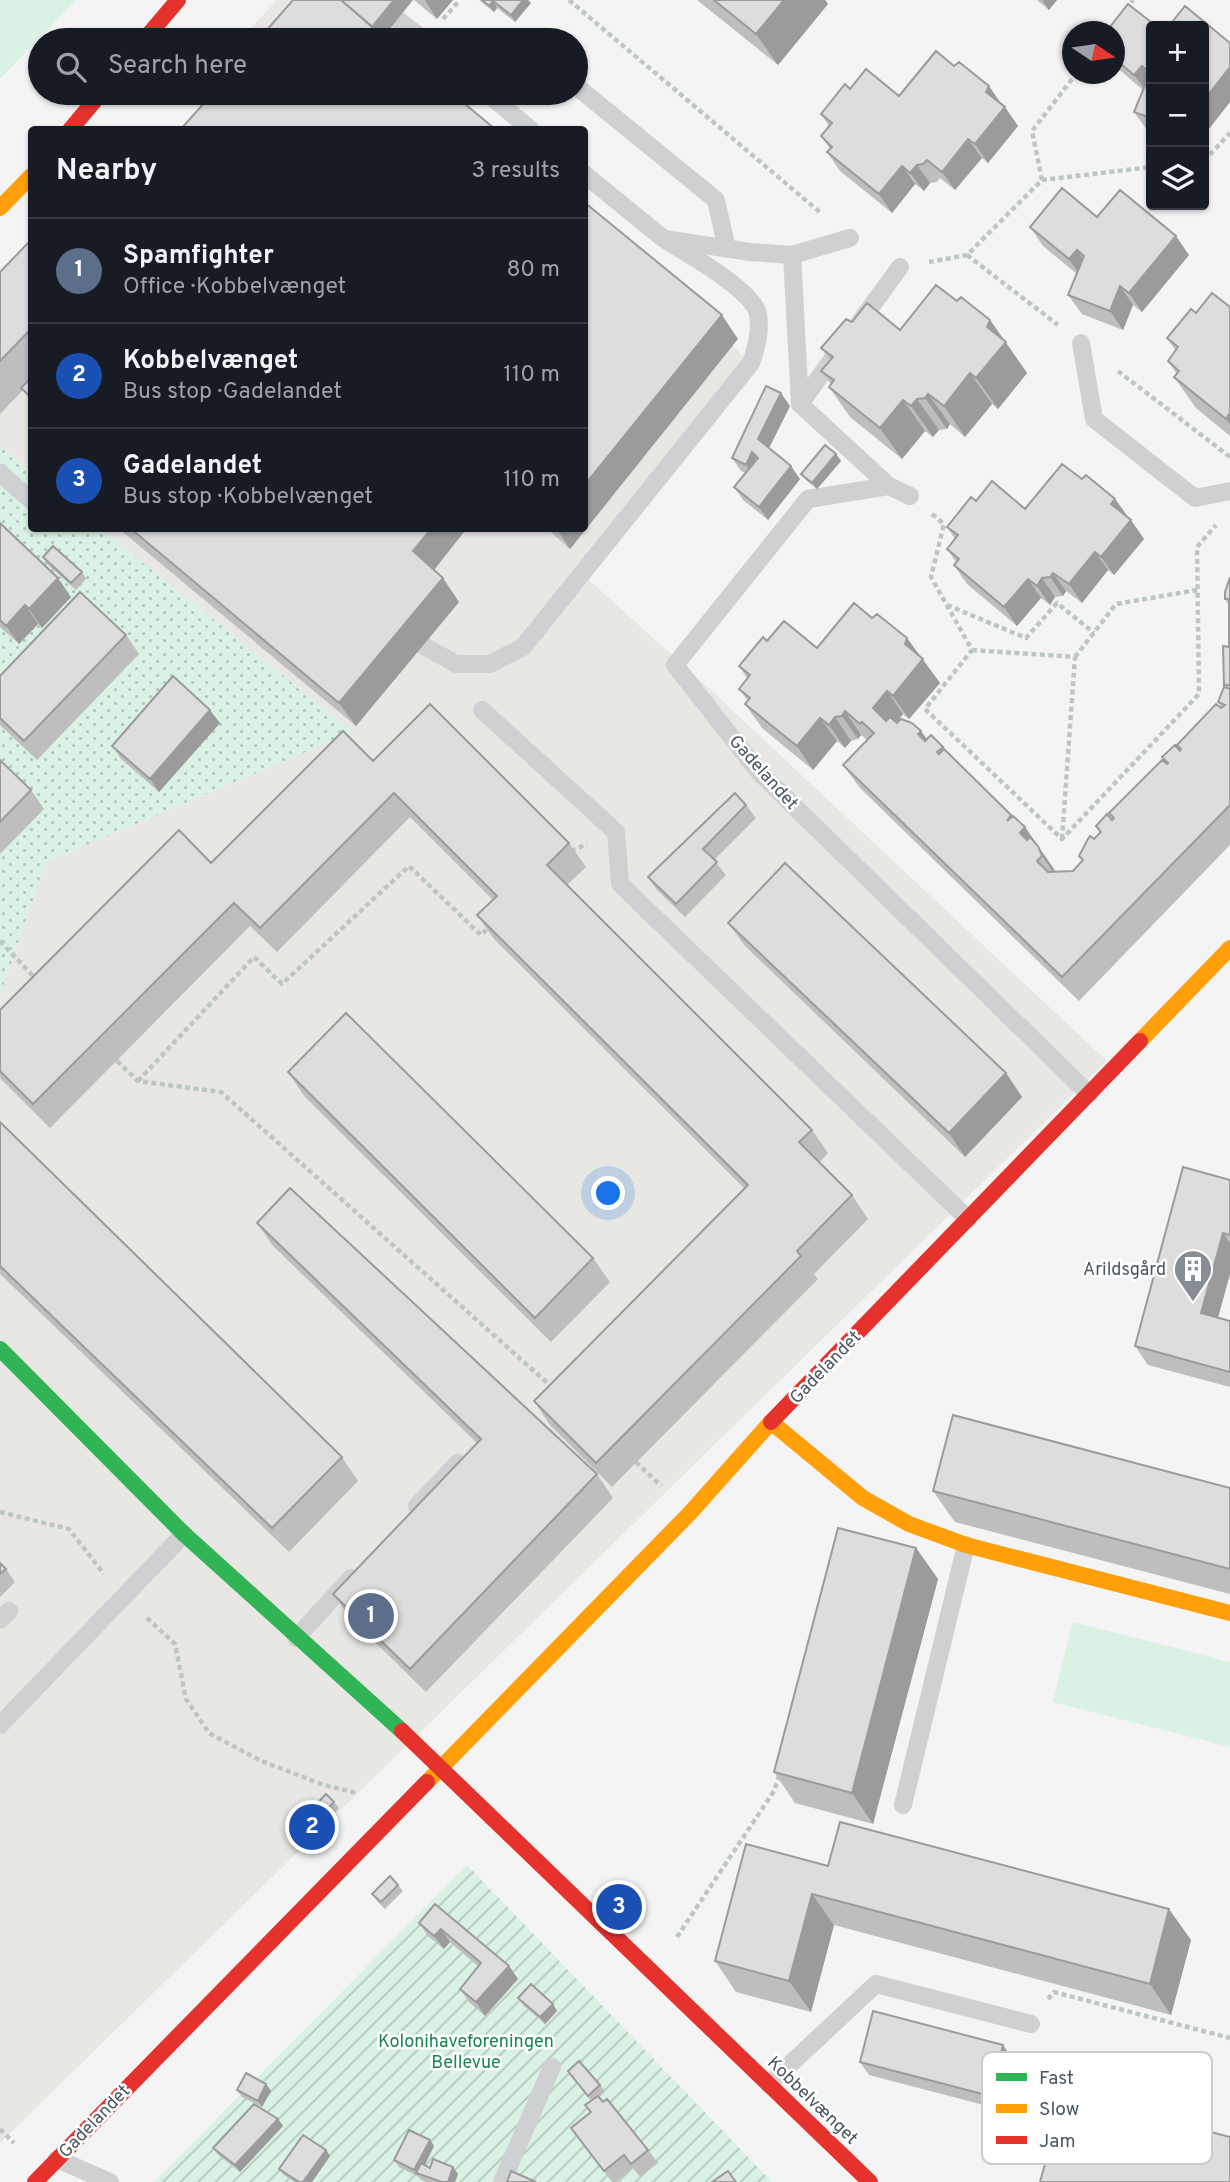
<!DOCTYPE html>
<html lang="en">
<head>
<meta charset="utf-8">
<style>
  body { margin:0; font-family:Overpass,sans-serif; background:#242831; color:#f1f3f6 }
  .controls { position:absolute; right:21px; top:21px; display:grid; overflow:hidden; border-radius:7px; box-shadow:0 2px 5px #0004 }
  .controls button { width:63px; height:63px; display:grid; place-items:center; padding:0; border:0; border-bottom:2px solid #363941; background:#171b24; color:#f1f3f6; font:35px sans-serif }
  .compass { position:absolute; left:1062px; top:21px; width:63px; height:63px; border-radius:50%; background:#171b24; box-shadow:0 2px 5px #0004; rotate:103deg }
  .you { position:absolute; left:609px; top:1194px; width:24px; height:24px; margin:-18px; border:5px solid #fff; border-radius:50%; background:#1a73e8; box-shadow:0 0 0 10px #1a73e833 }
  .badge { display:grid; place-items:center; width:46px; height:46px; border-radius:50%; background:#b45309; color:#fff; font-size:23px; font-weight:700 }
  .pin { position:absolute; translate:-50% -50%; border:4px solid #fff; box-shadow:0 2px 7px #0006 }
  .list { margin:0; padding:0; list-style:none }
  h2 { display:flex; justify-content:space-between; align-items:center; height:91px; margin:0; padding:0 28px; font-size:30px }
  h2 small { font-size:23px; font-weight:400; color:#9ea1a6 }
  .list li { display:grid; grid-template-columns:46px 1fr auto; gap:21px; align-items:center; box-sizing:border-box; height:105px; padding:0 28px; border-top:2px solid #363941 }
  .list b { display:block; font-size:26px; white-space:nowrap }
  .list p { margin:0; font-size:23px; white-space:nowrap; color:#9ea1a6 }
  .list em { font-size:23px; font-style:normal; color:#9ea1a6 }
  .icon { flex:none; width:38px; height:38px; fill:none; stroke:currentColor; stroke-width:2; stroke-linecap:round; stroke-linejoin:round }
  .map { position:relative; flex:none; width:1230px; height:2182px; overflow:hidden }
  .search { position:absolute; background:#171b24; box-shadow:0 2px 5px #0004; left:28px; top:28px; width:560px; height:77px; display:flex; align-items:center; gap:18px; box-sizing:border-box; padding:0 24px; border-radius:38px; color:#9ea1a6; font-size:26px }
  .panel { position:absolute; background:#171b24; box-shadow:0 2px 5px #0004; left:28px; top:126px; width:560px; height:406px; border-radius:7px }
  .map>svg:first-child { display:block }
  .commercial { fill:#e8e7e3 }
  .grass { fill:url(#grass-dots) }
  .park { fill:#d9f2e3 }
  .garden { fill:url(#garden-furrows) }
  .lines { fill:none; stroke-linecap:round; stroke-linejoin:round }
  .path { stroke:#bcc7c4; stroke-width:4.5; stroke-dasharray:5 3.5; stroke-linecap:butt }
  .lane { stroke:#ced0d2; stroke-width:18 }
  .fast { stroke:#30b455; stroke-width:16 }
  .slow { stroke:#ff9f0a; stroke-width:16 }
  .jam { stroke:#e5322d; stroke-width:16 }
  .wall { fill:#bebebf }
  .shaded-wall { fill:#9b9b9b }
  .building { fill:#ddddde; stroke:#9b9b9b; stroke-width:2 }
  .labels { text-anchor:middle; stroke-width:5; stroke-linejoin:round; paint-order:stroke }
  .street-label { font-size:18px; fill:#4a5661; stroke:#fff }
  .poi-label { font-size:18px; fill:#4a5661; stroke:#fff; text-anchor:end }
  .park-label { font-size:18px; fill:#17864f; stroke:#fff }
  .key { fill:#fff; stroke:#c9ccd0; stroke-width:2 }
  .key-label { font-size:19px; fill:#4a5661 }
</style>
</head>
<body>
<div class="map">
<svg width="1230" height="2182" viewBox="0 0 1230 2182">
  <defs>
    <pattern id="grass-dots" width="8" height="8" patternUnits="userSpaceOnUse" patternTransform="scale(1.75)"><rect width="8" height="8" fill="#d9f2e3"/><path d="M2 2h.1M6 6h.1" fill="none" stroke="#b2c7bb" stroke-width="1.8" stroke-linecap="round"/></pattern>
    <pattern id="garden-furrows" width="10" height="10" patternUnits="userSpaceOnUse" patternTransform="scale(1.75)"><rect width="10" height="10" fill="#d9f2e3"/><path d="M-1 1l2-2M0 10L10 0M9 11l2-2" fill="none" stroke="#b2c7bb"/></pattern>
  </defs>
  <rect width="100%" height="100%" fill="#f4f4f4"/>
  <path class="commercial" d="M277,0H342L387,40H240Z
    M585,215L747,359L578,570L716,695L1107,1061L0,2143V304L31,269L32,528H584Z"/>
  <path class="grass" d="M0,447L31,472L32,528L101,529L353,732L46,862L0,995Z"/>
  <path class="park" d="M0,0H76L0,79Z
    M1073,1622L1230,1662V1747L1053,1702Z"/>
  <path class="garden" d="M467,1865L772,2182H154Z"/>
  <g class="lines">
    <path class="path" d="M569,0L822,214
      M1126,9L1133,0
      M443,19L460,0
      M1204,161L1230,133
      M1042,180L1032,131L1076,74
      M967,255L1058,325
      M929,262L967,255L1042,180L1151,167
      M1118,371L1230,457
      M932,514L944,524L931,577L972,650L925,709L1062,839L1199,694L1197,547L1216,525
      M947,605L1026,638L1057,603L1094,633
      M972,650L1075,657L1062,839
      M1075,657L1116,604L1197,590
      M571,851L587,844
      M0,941L35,978
      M117,1061L138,1081L221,1092L552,1387
      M138,1081L254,957L282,984L409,866L481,935L489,927
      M636,1462L661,1486
      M0,1512L69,1529L104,1574
      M147,1618L175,1644L186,1699L209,1733L261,1761L324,1785L357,1793
      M677,1937L774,1791L780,1773
      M1048,1999L1054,1992L1230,2038
      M0,2129L14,2143"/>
    <path class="lane" d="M372,0L424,40
      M576,86L716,200L727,249
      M487,93L531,130
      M584,174L664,239L750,252L792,255
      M857,326L900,267
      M1081,343L1094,419L1195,498L1230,491
      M836,354L800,404L889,486
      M800,404L792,255L850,238
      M0,473L32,501
      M910,496L889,486L808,499L675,665L758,771L1089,1094
      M403,634L456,664H490L523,647L751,363C756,348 761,331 758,314C752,289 687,254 664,239
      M482,710L616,832L620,884L968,1219
      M417,1506L458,1463
      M0,1620L9,1611
      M296,1638L351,1578
      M0,1725L184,1534
      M903,1805L966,1545
      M769,2084L876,1984L1031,2024
      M57,2159L110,2182
      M502,2182L552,2067"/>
    <path class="fast" d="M0,1349L184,1534L402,1731"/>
    <path class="slow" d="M0,208L32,175
      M1140,1041L1230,948
      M771,1422L863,1498L909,1524L966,1545L1230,1613
      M427,1782L690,1513L771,1422"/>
    <path class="jam" d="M144,40L178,0
      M70,130L101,93
      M771,1422L1140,1041
      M402,1731L870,2182
      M35,2182L427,1782"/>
  </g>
  <path class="wall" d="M414,0H453L437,19Z
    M479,0H528L531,3L515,22L497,8L494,12Z
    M697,0H825L828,4L778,65Z
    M1037,0H1057L1049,10Z
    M1151,26V132L1147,130L1134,112L1143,90L1115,66V32Z
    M850,89L899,96L1002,105L1018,126L988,163L982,158L955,190L940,178L937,182L930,183L924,191L915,184L892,213L840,171L827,152L830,149L821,136L829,126L821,114Z
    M1097,217L1189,255L1142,312L1133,305L1123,330L1082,314L1068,295L1077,274L1043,246L1030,227Z
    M32,239V402L23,390L0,414V272Z
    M957,301L990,320L1027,373L998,409L992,404L965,437L950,424L947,429L939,430L933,437L925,431L902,459L850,417L829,387L831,384L821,371L830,360L821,348L852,322L900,330Z
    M1230,307V436L1196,408L1174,377L1177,374L1168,361L1176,351L1167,338L1196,313Z
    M738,339L570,549L546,528H584Z
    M790,406L769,448L800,479L768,520L743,500L734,487L745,473L741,471L732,458Z
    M836,454L841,461L817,489L806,480L801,474Z
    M1082,479L1115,499L1144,539L1114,575L1108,570L1082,603L1066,591L1063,596L1055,597L1050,605L1041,598L1017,626L967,584L954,565L956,562L947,549L955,539L947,527L976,501L1025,509Z
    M0,523L71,597L42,628L38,624L19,644L0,627Z
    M118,528H467L434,570L459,602L356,726Z
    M43,557L82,572L86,579L76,590L47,564Z
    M1230,577V845L1079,1001L860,788L843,765L867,740L861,735L858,739L851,741L845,748L837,741L813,770L762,728L745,704L748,701L739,689L747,678L739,666L767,641L817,648L921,657L940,683L909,719L903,714L896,723L943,747L946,751L1012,817L1025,827L1055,872L1073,871L1083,861L1079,856L1100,832L1096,826L1113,819L1109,813L1167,764L1162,757L1180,751V750L1177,745L1222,708L1218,702L1227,688L1224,685L1229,647V605L1225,599Z
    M126,635L139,654L37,760L0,725V676Z
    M220,723L159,792L121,759L112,746Z
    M0,760L31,790L44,809L0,854Z
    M373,761L569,843L586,867L567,885L812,1130L828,1153L819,1163L852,1195L868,1219L814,1274L818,1279L612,1487L550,1425L534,1401L744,1188L494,939L477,915L493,900L410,817L277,952L250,926L50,1128L0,1078V1010L211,863Z
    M746,805L756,818L714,860L726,875L685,917L657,890L648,877Z
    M728,923L1006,1073L1022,1097L965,1157L745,946Z
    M288,1072L593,1258L610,1282L551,1342L304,1096Z
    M0,1122L342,1457L358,1481L289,1552L0,1274Z
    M1230,1180V1274L1218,1317L1230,1321V1387L1148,1365L1135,1346Z
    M257,1223L597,1474L613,1498L426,1692L349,1617L333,1594L477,1443L273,1246Z
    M1230,1488V1594L955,1522L933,1491Z
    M916,1548L938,1579L873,1824L795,1803L774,1772Z
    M0,1563L6,1569L15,1582L0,1597Z
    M334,1802L339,1808L321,1826L309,1812Z
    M828,1866L1191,1940L1171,2015L834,1925L811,2012L736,1992L715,1961Z
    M398,1885L403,1891L385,1909L377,1901L372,1894Z
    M435,1904L509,1966L518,1979L485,2016L469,2002L460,1989L479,1967L450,1942L444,1949L428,1936L419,1923Z
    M518,1998L553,2004L557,2011L545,2024L523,2005Z
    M1012,2058L999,2109L869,2075L860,2062Z
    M568,2071L600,2085L605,2091L599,2097L648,2150L658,2163L640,2177L633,2168L616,2182H612L571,2128L590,2113L585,2105L591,2101Z
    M266,2084L271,2091L262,2107L242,2097L237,2090Z
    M278,2119L283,2126L240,2172L218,2155L213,2148Z
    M430,2140L434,2146L425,2165L430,2168L458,2174L455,2182H427L421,2180L419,2177L399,2167L394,2160Z
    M326,2150L330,2156L312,2182H294L284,2175L279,2169Z"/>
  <path class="shaded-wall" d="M394,0H413L381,40L371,28Z
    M425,0H453L437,19Z
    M523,0H528L531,3L515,22L511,15Z
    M784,0H825L828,4L778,65L756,34Z
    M1042,0H1057L1049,10Z
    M493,1L497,8L494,12L489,6Z
    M1142,66L1151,79L1148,94L1134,75Z
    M1230,67V102L1209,129L1204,121V100Z
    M989,86L1002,105L986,92Z
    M1005,107L1018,126L988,163L975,144Z
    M968,139L982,158L955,190L942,172Z
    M917,165L930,183L924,191L910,173Z
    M902,166L915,184L892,213L879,194Z
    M1176,236L1189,255L1142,312L1129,293Z
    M1077,250L1090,269L1082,278L1069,259Z
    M1120,286L1133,305L1123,330L1110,311Z
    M722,315L738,339L570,549L556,528H584V486Z
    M990,320L1027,373L998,409L976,378L987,327Z
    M970,373L992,404L965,437L944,406Z
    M781,393L790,406L767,452L758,439Z
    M928,394L950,424L947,429L925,398Z
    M917,399L939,430L933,437L911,406Z
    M903,400L925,431L902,459L880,428Z
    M1230,413V425L1226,419Z
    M752,452L761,465L755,478L746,465Z
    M836,454L841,461L817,489L812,483Z
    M791,466L800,479L768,520L759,507Z
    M1115,499L1128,517L1111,504Z
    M1131,520L1144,539L1114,575L1101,557Z
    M432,528H467L430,575L413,551Z
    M1095,552L1108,570L1082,603L1069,584Z
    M1053,573L1066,591L1063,596L1050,577Z
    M58,578L71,597L42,628L29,609Z
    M443,578L459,602L356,726L339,703Z
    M1042,578L1055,597L1050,605L1037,586Z
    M1028,579L1041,598L1017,626L1004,607Z
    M25,605L38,624L19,644L6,626Z
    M907,638L940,683L909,719L893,696L905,644Z
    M887,691L903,714L890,731L873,708Z
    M210,710L220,723L159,792L150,779Z
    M845,711L861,735L858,739L842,716Z
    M835,717L851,741L845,748L829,725Z
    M820,718L837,741L813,770L797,746Z
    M921,731L938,754L918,734Z
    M1011,815L1022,831L1025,827L1054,869L1059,880L1042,856L1007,821Z
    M1006,1073L1022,1097L965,1157L949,1133Z
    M1223,1233L1230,1243V1274L1214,1332L1201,1313Z
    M916,1548L938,1579L873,1824L852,1793Z
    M812,1894L834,1925L811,2012L789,1981Z
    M1169,1909L1191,1940L1171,2015L1150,1984Z
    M441,1929L450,1942L444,1949L434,1936Z
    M509,1966L518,1979L485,2016L476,2002Z
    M553,2004L557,2011L545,2024L540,2017Z
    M1003,2045L1012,2058L999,2109L990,2096Z
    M266,2084L271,2091L262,2107L258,2101Z
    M278,2119L283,2126L240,2172L235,2165Z
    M430,2140L434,2146L420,2174L416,2173L419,2177L414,2170Z
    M326,2150L330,2156L312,2182H303Z
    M453,2167L458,2174L455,2182H448Z"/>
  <path class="building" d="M293,0H341L388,40H258Z
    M341,0H394L372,27Z
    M482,0H523L511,15L493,1L489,6Z
    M714,0H784L756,34Z
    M1128,4L1156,26H1151V118L1134,112L1150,73L1142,66L1134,75L1115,59V32H1106Z
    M1185,6L1230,43V67L1204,100V26H1169Z
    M936,51L954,66L959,62L989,86L986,92L1005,107L975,144L968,139L942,172L927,160L923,164L917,165L910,173L902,166L879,194L827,152L832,147L821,136L832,123L821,114L845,84L850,89L866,69L899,96Z
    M213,93H452L496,130H180Z
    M1062,188L1097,217L1120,190L1176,236L1129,293L1120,286L1110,311L1068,295L1084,256L1077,250L1069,259L1030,227Z
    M584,202L722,315L584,486Z
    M32,239V335L28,332L0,361V272Z
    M936,285L957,301L961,297L990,320L987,327L1006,342L976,378L970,373L944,406L928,394L925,398L917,399L911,406L903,400L880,428L829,387L834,380L821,371L833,357L821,348L846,319L852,322L867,303L900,330Z
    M1212,293L1230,307V413L1226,419L1174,377L1179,371L1168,361L1178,347L1167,338L1191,309L1196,313Z
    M32,377V398L21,388Z
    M766,386L781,393L758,439L791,466L759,507L734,487L758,458L752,452L746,465L732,458Z
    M825,445L836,454L812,483L801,474Z
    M1062,464L1082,479L1086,475L1115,499L1111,504L1131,520L1101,557L1095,552L1069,584L1053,573L1050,577L1042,578L1037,586L1028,579L1004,607L954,565L959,559L947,549L958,535L947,527L971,497L976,501L992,481L1025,509Z
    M0,523L58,578L29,609L25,605L6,626L0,620Z
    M130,528H432L413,551L443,578L339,703Z
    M53,546L82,572L71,583L43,557Z
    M1230,577V685H1224L1223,646L1229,647V599H1225V592Z
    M80,592L126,635L24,741L0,718V676Z
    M854,603L872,618L877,614L907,638L905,644L923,659L893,696L887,691L873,708L886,721L890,717L897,723L901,719L912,723L921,731L918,734L925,741L931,735L943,747L937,752L939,754L944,749L1011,815L1007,821L1013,816L1025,827L1020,833L1027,840L1030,837L1038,846L1042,856L1037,861L1048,872L1073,871L1083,860L1079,856L1088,839L1090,836L1094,839L1101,832L1096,826L1107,814L1112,820L1114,818L1109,813L1162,760L1167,764L1168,763L1162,757L1175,745L1180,751L1181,749L1177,745L1216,704L1221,708L1225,705L1218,702L1224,687L1230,689V805L1062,977L843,765L874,733L862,722L860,724L845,711L842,716L835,717L829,725L820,718L797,746L745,704L750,698L739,689L750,675L739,666L763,637L767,641L784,621L817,648Z
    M173,676L210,710L150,779L112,746Z
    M430,704L569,843L547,865L812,1130L799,1142L852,1195L797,1251L801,1256L596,1463L534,1401L748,1185L477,915L497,896L394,793L260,928L234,903L33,1104L0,1071V1010L179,830L211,863L343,731L373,761Z
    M0,760L31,790L0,822Z
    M735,793L746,805L703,849L717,862L676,904L648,877Z
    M785,863L1006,1073L949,1133L728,923Z
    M346,1013L593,1258L535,1318L288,1072Z
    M0,1122L342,1457L272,1528L0,1266Z
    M1183,1167L1230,1180V1235L1223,1233L1201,1313L1230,1321V1372L1135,1346Z
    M290,1188L597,1474L410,1669L333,1594L481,1439L257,1223Z
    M953,1415L1230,1488V1569L933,1491Z
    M838,1528L916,1548L852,1793L774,1772Z
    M0,1563L6,1569L0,1574Z
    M326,1794L334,1802L317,1820L309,1812Z
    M840,1822L1169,1909L1150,1984L812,1894L789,1981L715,1961L746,1844L828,1866Z
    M390,1876L398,1885L381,1902L372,1894Z
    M435,1904L509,1966L476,2002L460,1989L481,1963L441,1929L434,1936L419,1923Z
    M531,1984L553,2004L540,2017L518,1998Z
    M873,2011L1003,2045L990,2096L860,2062Z
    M579,2061L600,2085L588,2096L568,2071Z
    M246,2073L266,2084L258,2101L237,2090Z
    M598,2096L603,2102L607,2099L648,2150L631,2164L624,2155L604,2171L571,2128L591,2112L585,2105Z
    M254,2104L278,2119L235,2165L213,2148Z
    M1146,2115L1230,2137V2182H1040L1052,2138L1134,2160Z
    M409,2130L430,2140L414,2170L394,2160Z
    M303,2135L326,2150L303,2182H299L279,2169Z
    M433,2159L453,2167L448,2182H442L416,2173L421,2163L430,2168Z
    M511,2171L536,2182H507Z
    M728,2171L736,2182H712Z"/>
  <defs>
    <symbol id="building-pin" viewBox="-11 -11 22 30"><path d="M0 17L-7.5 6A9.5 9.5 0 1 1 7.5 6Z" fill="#868d94" stroke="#fff"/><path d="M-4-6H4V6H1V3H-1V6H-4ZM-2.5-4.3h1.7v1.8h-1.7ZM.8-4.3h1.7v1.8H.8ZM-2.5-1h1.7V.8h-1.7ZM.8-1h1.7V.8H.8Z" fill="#fff"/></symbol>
  </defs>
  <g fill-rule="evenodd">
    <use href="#building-pin" x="1171" y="1247" width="44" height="60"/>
  </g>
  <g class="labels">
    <g class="street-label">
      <text transform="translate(764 772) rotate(48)" y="6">Gadelandet</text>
      <text transform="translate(825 1367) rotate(-46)" y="6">Gadelandet</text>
      <text transform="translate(813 2100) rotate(44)" y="6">Kobbelvænget</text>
      <text transform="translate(94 2121) rotate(-46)" y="6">Gadelandet</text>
    </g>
    <g class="poi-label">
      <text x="1166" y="1275">Arildsgård</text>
    </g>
    <g class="park-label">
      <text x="466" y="2047">Kolonihaveforeningen<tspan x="466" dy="21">Bellevue</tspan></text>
    </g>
  </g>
  <rect x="982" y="2052" width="230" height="112" rx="10" class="key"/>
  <rect x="996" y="2073" width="31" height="8" fill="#30b455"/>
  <rect x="996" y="2104" width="31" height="9" fill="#ff9f0a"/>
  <rect x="996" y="2136" width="31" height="8" fill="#e5322d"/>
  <g class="key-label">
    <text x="1039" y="2084">Fast</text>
    <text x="1039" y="2115">Slow</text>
    <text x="1039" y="2147">Jam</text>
  </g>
</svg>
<div class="controls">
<button>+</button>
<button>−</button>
<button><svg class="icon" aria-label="layers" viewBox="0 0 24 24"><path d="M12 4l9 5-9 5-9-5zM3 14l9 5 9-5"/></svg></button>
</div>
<svg class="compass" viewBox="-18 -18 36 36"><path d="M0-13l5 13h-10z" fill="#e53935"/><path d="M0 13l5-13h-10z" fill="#9ea1a6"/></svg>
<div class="you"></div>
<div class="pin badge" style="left:371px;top:1616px;background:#5c6f8a">1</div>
<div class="pin badge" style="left:312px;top:1827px;background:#1a4fb4">2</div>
<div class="pin badge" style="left:619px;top:1907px;background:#1a4fb4">3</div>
<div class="search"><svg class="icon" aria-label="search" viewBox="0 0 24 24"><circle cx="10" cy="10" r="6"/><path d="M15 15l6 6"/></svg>Search here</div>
<section class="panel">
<h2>Nearby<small>3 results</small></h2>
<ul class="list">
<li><span class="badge" style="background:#5c6f8a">1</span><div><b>Spamfighter</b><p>Office · Kobbelvænget</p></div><em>80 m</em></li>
<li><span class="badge" style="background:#1a4fb4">2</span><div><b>Kobbelvænget</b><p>Bus stop · Gadelandet</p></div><em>110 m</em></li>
<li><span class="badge" style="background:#1a4fb4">3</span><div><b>Gadelandet</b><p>Bus stop · Kobbelvænget</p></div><em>110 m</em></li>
</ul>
</section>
</div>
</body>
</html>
